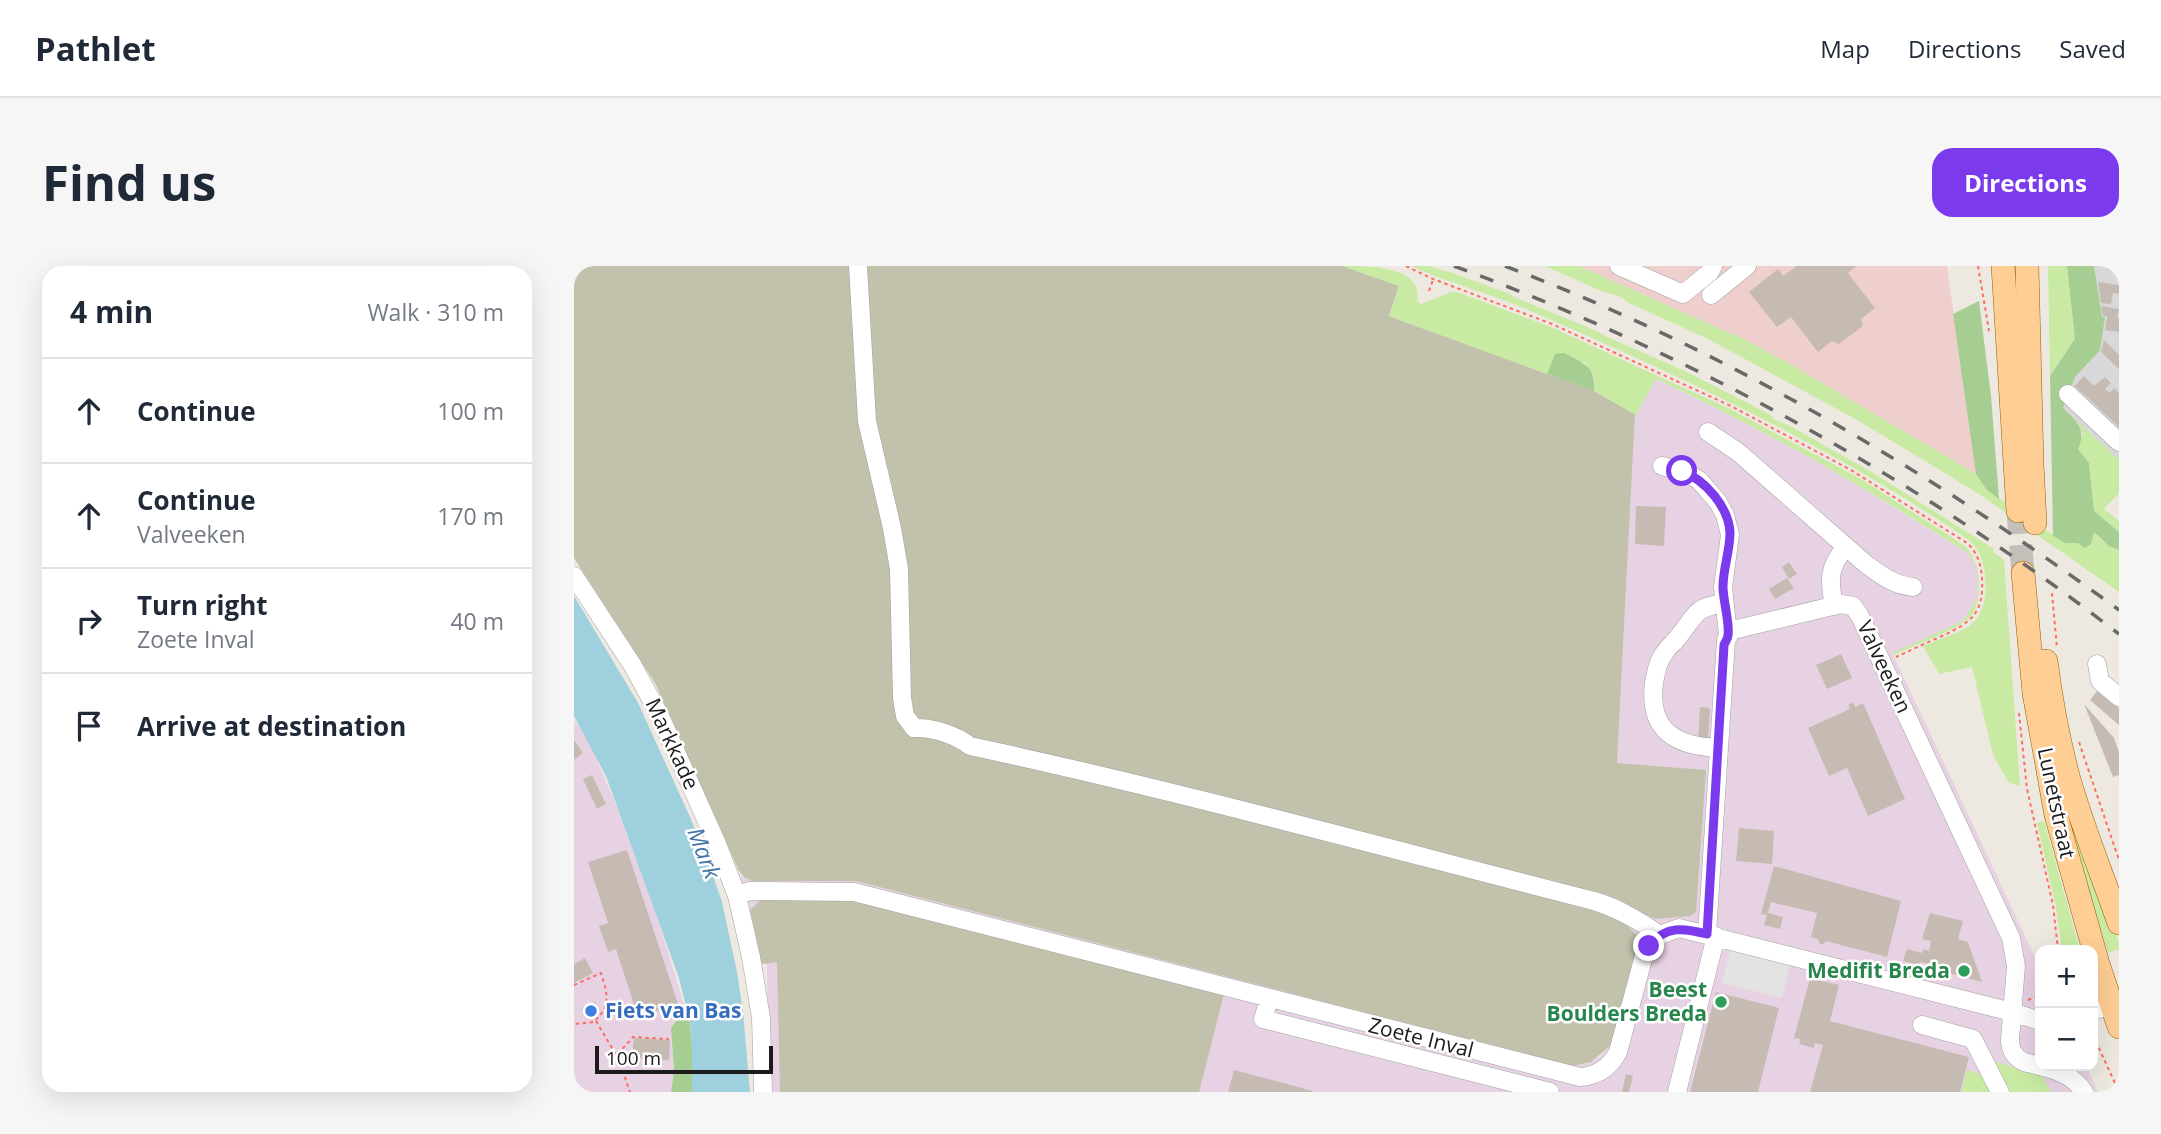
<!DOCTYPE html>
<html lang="en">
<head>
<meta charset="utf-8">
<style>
  body { margin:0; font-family:"Open Sans",sans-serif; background:#f6f6f7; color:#1f2937 }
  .controls { position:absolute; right:21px; bottom:21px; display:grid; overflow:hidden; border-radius:14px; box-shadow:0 7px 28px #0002 }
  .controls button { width:63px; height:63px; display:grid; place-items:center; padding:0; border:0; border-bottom:2px solid #e0e1e3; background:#fff; color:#1f2937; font:35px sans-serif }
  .scale { position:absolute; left:21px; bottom:18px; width:178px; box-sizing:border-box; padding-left:7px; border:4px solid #1b1b1b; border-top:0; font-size:19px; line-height:24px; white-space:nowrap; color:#1b1b1b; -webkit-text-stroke:5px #fff; paint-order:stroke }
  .stop { position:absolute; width:21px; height:21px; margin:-16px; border:5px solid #7c3aed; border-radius:50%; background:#fff }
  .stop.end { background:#7c3aed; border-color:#fff; box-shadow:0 2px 7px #0008 }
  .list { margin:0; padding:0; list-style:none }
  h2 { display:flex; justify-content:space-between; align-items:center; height:91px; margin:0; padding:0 28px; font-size:30px }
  h2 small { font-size:23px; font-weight:400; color:#747a83 }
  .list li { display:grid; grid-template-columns:46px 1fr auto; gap:21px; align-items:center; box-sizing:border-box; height:105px; padding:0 28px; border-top:2px solid #e0e1e3 }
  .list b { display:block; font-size:26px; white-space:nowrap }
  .list p { margin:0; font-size:23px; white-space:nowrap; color:#747a83 }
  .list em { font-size:23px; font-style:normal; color:#747a83 }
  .icon { flex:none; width:38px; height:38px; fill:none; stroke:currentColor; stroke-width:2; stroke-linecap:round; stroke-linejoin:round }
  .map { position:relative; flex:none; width:1545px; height:826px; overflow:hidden; border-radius:21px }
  header { display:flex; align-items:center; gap:42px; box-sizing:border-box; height:98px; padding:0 35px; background:#fff; border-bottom:2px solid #e0e1e3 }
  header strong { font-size:33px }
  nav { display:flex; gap:38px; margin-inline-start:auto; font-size:24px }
  .intro { display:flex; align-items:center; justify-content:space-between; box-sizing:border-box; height:168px; padding:0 42px }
  h1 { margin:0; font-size:49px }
  .button { padding:18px 32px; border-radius:21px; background:#7c3aed; color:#fff; font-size:24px; font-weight:700 }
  main { display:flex; gap:42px; padding:0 42px }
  aside { flex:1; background:#fff; border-radius:21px; box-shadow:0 7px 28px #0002 }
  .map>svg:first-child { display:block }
  .residential { fill:#d9d8d8 }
  .commercial { fill:#efcfce }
  .industrial { fill:#e7d2e3 }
  .construction { fill:#c2c1ac }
  .grass { fill:#c8eaa3 }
  .forest { fill:#a6ce93 }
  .parking { fill:#e3e3e3 }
  .water { fill:#9ed0dd }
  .building { fill:#c5bbb3 }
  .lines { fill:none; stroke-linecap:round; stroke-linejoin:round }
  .major-tunnel { stroke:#c3c0b9; stroke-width:23; stroke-dasharray:23 11; stroke-linecap:butt }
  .minor-casing { stroke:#a2a2a2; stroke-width:19 }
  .major-casing { stroke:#925f00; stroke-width:24 }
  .path { stroke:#fe6d60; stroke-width:2; stroke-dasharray:3.5 3.5; stroke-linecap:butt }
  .minor { stroke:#fff; stroke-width:18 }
  .major { stroke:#ffce94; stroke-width:23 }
  .rail { stroke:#696969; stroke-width:3.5; stroke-dasharray:14 14; stroke-linecap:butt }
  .route { stroke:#7c3aed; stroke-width:9 }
  .leisure-dot { fill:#2e9e5b; stroke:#fff; stroke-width:2.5 }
  .shop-dot { fill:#3f7fe0; stroke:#fff; stroke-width:2.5 }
  .labels { text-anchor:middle; stroke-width:5; stroke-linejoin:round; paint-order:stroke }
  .street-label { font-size:21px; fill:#1b1b1b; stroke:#fff }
  .leisure-label { font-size:21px; font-weight:bold; fill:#27864d; stroke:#fff; text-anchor:end }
  .shop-label { font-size:21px; font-weight:bold; fill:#366cbe; stroke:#fff; text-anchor:start }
  .water-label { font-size:23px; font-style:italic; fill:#4376a5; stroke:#fff }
</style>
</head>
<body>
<header>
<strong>Pathlet</strong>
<nav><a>Map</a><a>Directions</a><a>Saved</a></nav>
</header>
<div class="intro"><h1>Find us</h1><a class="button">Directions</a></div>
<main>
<aside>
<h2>4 min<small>Walk · 310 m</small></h2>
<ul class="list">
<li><svg class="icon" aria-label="ahead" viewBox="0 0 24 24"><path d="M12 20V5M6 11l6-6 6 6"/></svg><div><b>Continue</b></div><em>100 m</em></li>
<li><svg class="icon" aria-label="ahead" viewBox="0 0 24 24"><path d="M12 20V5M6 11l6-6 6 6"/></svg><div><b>Continue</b><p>Valveeken</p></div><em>170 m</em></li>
<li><svg class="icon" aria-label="right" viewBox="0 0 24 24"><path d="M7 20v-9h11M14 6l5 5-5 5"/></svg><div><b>Turn right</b><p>Zoete Inval</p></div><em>40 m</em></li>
<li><svg class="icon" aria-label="arrive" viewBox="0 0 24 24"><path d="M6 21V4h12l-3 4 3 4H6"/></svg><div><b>Arrive at destination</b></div></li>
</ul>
</aside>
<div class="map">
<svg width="1545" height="826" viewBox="0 0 1545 826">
  <rect width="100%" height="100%" fill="#ede9e0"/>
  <path class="residential" d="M1513,0H1545V198L1486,147L1484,130Z"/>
  <path class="commercial" d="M1005,0H1373L1402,208L1211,95L1167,72Z"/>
  <path class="industrial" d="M1082,113L1154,148L1252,200L1394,287L1403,302L1404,331L1389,355L1319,388L1466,702V800H1512L1524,826H194L193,700L165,605L167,609L180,615H282L993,798L1006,799L1017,796L1027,790L1035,781L1052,659L1032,648L1040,633L1081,653L1043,497L1061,149Z
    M0,454L14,472L46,549L83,651L113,748L106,749L97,762L100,805L97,826H0Z"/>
  <path class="construction" d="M0,0H769L825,20L815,50L1020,125L1061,148L1043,497L1132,504L1122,646L1116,650L1081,653L1040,633L1032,648L1052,659L1065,671L1038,776L1035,781L1017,796L999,800L282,615H180L171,612L165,605L81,417L0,292Z
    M281,633L650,728L625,826H206L203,696L188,698L176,644L187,634Z"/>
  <path class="grass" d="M769,0C796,0 850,0 843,35L847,38L877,26H883L977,61L1156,143L1287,213L1391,280C1400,290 1404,301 1405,315C1406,327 1404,342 1395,352C1385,363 1336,381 1320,389L1319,387L1389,355L1404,331L1403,303L1394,287C1292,222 1192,164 1082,113L1062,149L1020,125L1021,114L1011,97L981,88L973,108L815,50L825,20Z
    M837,0H856L872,6L873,5L936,28L940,31L1025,66L1031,70L1111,105L1195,148L1201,154L1214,159L1296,205L1420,283L1419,286L1430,294L1446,520L1435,517L1419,489L1398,401L1365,408L1349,380C1363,374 1390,366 1400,356C1415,341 1414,305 1405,287C1403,282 1399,278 1395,274C1257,180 1105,109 952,43C914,27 875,17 837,0Z
    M971,0H1005L1167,72L1211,95L1402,208L1413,224L1491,277H1504L1511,282C1519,279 1518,272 1520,265C1526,274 1534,280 1545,284V326L1402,226L1285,155L1136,74L1055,37L1047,31L1025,24Z
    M1474,0H1493L1501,73L1476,110Z
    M1505,157L1545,194V227L1530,243L1545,255V266L1520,245L1515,197L1504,183L1509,168Z
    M1495,553L1545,676V683L1534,687L1495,564Z
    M1470,555L1506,684H1488L1482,641L1463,557Z
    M1421,795L1469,811L1477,826H1435Z
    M1393,804C1409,808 1413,812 1419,826H1387Z"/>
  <path class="forest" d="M1493,0H1520L1528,51H1531L1526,84L1501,111L1489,142C1503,155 1513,164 1504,183L1515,197L1520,245L1545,266V284L1535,280L1520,266L1517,278L1511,282L1504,277H1491L1479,270L1476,110L1501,73Z
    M1405,35L1417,130L1425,233L1413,224L1402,208L1379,48Z
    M990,87C1009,97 1022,100 1020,125L973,108L981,88Z
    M113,748L115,749L118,779V826H97L100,805L97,762L106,749Z"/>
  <path class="parking" d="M1156,684L1216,699L1208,732L1148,717Z"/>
  <path class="water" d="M0,330L64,437L116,551L135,598L148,636L163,706L169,746L176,826H118V779L116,756L105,712L32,510L0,450Z"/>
  <path class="building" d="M1223,0H1282L1274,7L1301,42L1287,53L1289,60L1265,78L1258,75L1244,86L1217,51L1203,61L1175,26L1204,3L1209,10Z
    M1524,16L1545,19V28L1539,27L1537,38L1527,37Z
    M1527,40L1545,43L1543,52H1545V66L1531,64L1533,50H1529Z
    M1530,74L1545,89V103L1527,86Z
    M1510,110L1520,120L1531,111L1537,117L1531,123L1536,127L1540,122L1545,127V161L1501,120Z
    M1062,240L1092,241L1090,280L1061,278Z
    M1215,296L1223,308L1215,313L1208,301Z
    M1213,312L1220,322L1201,333L1195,323Z
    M1267,388L1278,412L1253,423L1242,399Z
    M1524,424L1545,442V459L1516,434Z
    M1279,436L1281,441L1289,437L1331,533L1294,550L1273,502L1255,510L1234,462L1276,443L1274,439Z
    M1510,438L1540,472L1545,486V509L1539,511Z
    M1126,441L1136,442L1134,474L1124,473Z
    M0,474L9,487L0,494Z
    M18,509L32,538L23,543L9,513Z
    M1165,562L1200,565L1198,598L1162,595Z
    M53,584L104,738L64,751L42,683L34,686L25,660L34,657L14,596Z
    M1200,600L1327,635L1313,691L1252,675L1249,678H1246L1244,673L1237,671L1243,647L1197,636L1194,647L1209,651L1206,663L1190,659L1193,649L1187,648Z
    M1356,647L1389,655L1384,673L1394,676L1408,716L1351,701L1352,697L1346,696V699L1329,695L1333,683L1348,687L1349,683L1355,685L1357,675L1348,673Z
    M11,692L19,707L0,717V698Z
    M1236,712L1265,719L1256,755L1395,791L1386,826H1236L1249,779L1241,777L1240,782L1225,778L1227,773L1220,772Z
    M1142,726L1205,742L1184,826H1116Z
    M21,736L25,743L12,750L8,743Z
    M60,772L96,774L95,794L58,792Z
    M660,804L739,825V826H654Z
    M1052,808L1059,810L1055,826H1048Z"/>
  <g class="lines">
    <path class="major-tunnel" d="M1444,245L1449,307"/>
    <defs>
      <path id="minor" d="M284,0L293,155L318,262L325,303L328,432L331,450L340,462C358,461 382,469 396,480C605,525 812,582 1020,635C1044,642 1065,655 1086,669
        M1045,0L1109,28L1136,6L1139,0
        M1137,29L1173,0
        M1494,128L1545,176
        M1134,166L1164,186L1293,299C1308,310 1320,319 1339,321
        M1088,200L1108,205L1125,214L1144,236L1151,249L1156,269L1149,321L1154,369
        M0,310L59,400L85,448L143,578L163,630L177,691L187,752L189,826
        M1260,340C1255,314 1254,301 1272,281
        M1523,398L1526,415L1545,431
        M1144,482C1101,480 1074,464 1080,417C1082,406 1084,395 1091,386C1095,380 1101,376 1105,370C1123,348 1119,342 1150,337
        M163,630L175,625L280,626L1006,811C1023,810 1036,801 1044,786L1071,686L1086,669L1105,662L1438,746L1466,755
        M1133,668L1152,374L1158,365L1163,363L1267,338L1279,340L1286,350L1437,672L1442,700L1436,774C1436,784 1441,792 1450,796C1472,802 1497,805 1510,826
        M695,733L689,753L976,826
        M1519,745L1545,736
        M1348,759L1399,773L1426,826
        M1103,826L1142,670"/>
      <path id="major" d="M1429,0L1444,245
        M1453,0L1458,198L1461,257
        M1449,307L1460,427L1482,549L1524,698L1545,761
        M1472,395C1477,434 1484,472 1494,510C1508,560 1528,608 1545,657"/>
    </defs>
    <use href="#minor" class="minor-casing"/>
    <use href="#major" class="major-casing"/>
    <path class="path" d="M832,0L859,13L978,58L1157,140L1277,204L1393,277C1403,286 1407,298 1408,312C1410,347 1398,356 1368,370C1352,377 1337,384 1322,391
      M1404,0L1415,65
      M855,25L859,14
      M1478,327L1483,382
      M1445,447L1453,523L1479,639L1484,684
      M1505,476L1545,594
      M0,719L27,707C34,729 37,739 20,756L0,758
      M1454,734L1466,729
      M22,755L44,792L56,826
      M1519,769L1545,826
      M44,788L59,771L95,773"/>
    <use href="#minor" class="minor"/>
    <use href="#major" class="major"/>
    <path class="rail" d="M880,0C1119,89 1343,212 1545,368
      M931,0C1152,84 1355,205 1545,344"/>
  </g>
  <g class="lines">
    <path class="route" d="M1075,680C1092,659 1110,662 1133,668L1150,379C1151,376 1154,373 1154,369C1156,358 1149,334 1149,321C1149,302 1156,285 1156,267C1155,241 1131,214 1108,205"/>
  </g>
  <g class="leisure-dot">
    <circle cx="1390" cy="705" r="7"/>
    <circle cx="1147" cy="736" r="7"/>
  </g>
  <circle class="shop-dot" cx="17" cy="745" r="7"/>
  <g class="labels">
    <g class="street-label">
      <text transform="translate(1310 401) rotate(65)" y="7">Valveeken</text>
      <text transform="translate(98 478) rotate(65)" y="7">Markkade</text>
      <text transform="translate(1482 537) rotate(78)" y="7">Lunetstraat</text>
      <text transform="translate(847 772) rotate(14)" y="7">Zoete Inval</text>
    </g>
    <g class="leisure-label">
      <text x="1376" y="712">Medifit Breda</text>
      <text x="1133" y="731">Beest<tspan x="1133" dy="24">Boulders Breda</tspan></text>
    </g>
    <g class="shop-label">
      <text x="31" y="752">Fiets van Bas</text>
    </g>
    <g class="water-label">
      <text transform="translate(130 587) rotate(69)" y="8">Mark</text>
    </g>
  </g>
</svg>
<div class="controls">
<button>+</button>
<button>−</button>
</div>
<div class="scale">100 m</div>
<div class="stop" style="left:1108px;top:205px"></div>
<div class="stop end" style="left:1075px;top:680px"></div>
</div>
</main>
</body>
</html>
